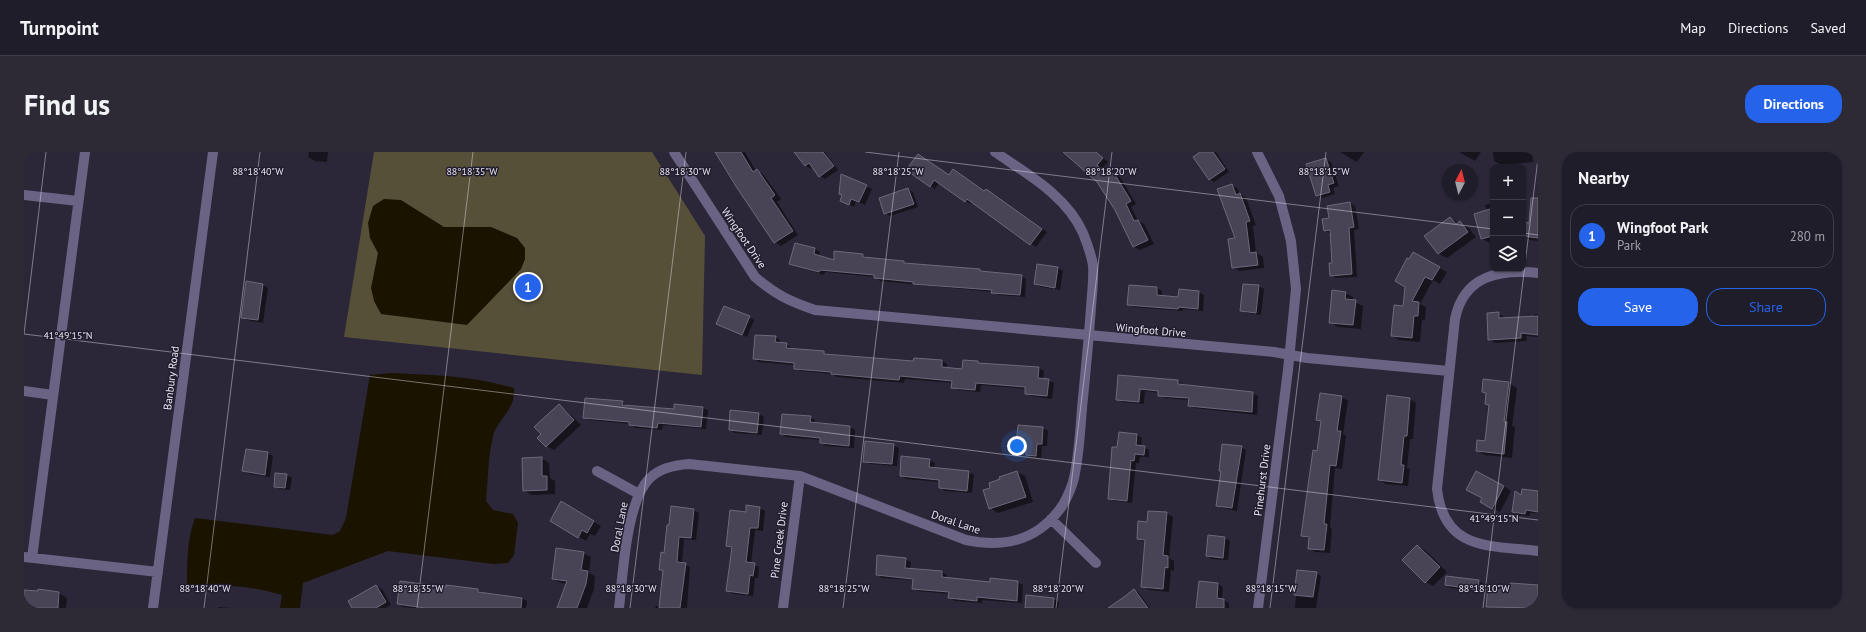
<!DOCTYPE html>
<html lang="en">
<head>
<meta charset="utf-8">
<style>
  body { margin:0; font-family:"PT Sans",sans-serif; background:#2d2a36; color:#f1f3f6 }
  .controls { position:absolute; right:12px; top:12px; display:grid; overflow:hidden; border-radius:8px; box-shadow:0 1px 3px #0004 }
  .controls button { width:36px; height:36px; display:grid; place-items:center; padding:0; border:0; border-bottom:1px solid #3d3b47; background:#201d2a; color:#f1f3f6; font:20px sans-serif }
  .compass { position:absolute; left:1418px; top:12px; width:36px; height:36px; border-radius:50%; background:#201d2a; box-shadow:0 1px 3px #0004; rotate:7deg }
  .you { position:absolute; left:993px; top:294px; width:14px; height:14px; margin:-10px; border:3px solid #fff; border-radius:50%; background:#1a73e8; box-shadow:0 0 0 6px #1a73e833 }
  .badge { display:grid; place-items:center; width:26px; height:26px; border-radius:50%; background:#2563eb; color:#fff; font-size:13px; font-weight:700 }
  .pin { position:absolute; translate:-50% -50%; border:2px solid #fff; box-shadow:0 1px 4px #0006 }
  .list { margin:0; padding:0; list-style:none }
  h2 { display:flex; justify-content:space-between; align-items:center; height:52px; margin:0; padding:0 16px; font-size:17px }
  h2 small { font-size:13px; font-weight:400; color:#a2a2a8 }
  .list li { display:grid; grid-template-columns:26px 1fr auto; gap:12px; align-items:center; box-sizing:border-box; height:64px; margin:0 8px 8px; padding:0 8px; border:1px solid #3d3b47; border-radius:16px }
  .list b { display:block; font-size:15px; white-space:nowrap }
  .list p { margin:0; font-size:13px; white-space:nowrap; color:#a2a2a8 }
  .list em { font-size:13px; font-style:normal; color:#a2a2a8 }
  .actions { display:flex; gap:8px; padding:12px 16px }
  .actions a { flex:1; padding:9px 0; border:1px solid #2563eb; border-radius:16px; text-align:center; font-size:14px; color:#2563eb }
  .actions .main { background:#2563eb; color:#fff }
  .icon { flex:none; width:22px; height:22px; fill:none; stroke:currentColor; stroke-width:2; stroke-linecap:round; stroke-linejoin:round }
  .map { position:relative; flex:none; width:1514px; height:456px; overflow:hidden; border-radius:16px }
  header { display:flex; align-items:center; gap:24px; box-sizing:border-box; height:56px; padding:0 20px; background:#201d2a; border-bottom:1px solid #3d3b47 }
  header strong { font-size:19px }
  nav { display:flex; gap:22px; margin-inline-start:auto; font-size:14px }
  .intro { display:flex; align-items:center; justify-content:space-between; box-sizing:border-box; height:96px; padding:0 24px }
  h1 { margin:0; font-size:28px }
  .button { padding:10px 18px; border-radius:16px; background:#2563eb; color:#fff; font-size:14px; font-weight:700 }
  main { display:flex; gap:24px; padding:0 24px }
  aside { flex:1; background:#201d2a; border-radius:16px; box-shadow:0 1px 3px #0004 }
  .map>svg:first-child { display:block }
  .green { fill:#575039 }
  .water { fill:#1a1300 }
  .shadow { fill:#0007 }
  .building { fill:#484456; stroke:#6d687c }
  .lines { fill:none; stroke-linecap:round; stroke-linejoin:round }
  .minor { stroke:#6b6383; stroke-width:10 }
  .ticks { fill:none; stroke:#e8e5f1; stroke-width:1; stroke-opacity:0.45 }
  .labels { text-anchor:middle; stroke-width:3; stroke-linejoin:round; paint-order:stroke }
  .street-label { font-size:11px; fill:#e8e5f1; stroke:#211d2e }
  .ticks-label { font-size:10px; text-anchor:middle; fill:#e8e5f1; stroke:#211d2e; stroke-width:3; stroke-linejoin:round; paint-order:stroke }
</style>
</head>
<body>
<header>
<strong>Turnpoint</strong>
<nav><a>Map</a><a>Directions</a><a>Saved</a></nav>
</header>
<div class="intro"><h1>Find us</h1><a class="button">Directions</a></div>
<main>
<div class="map">
<svg width="1514" height="456" viewBox="0 0 1514 456">
  <rect width="100%" height="100%" fill="#2b2738"/>
  <path class="green" d="M350,0H628L681,84L678,223L320,185Z"/>
  <path class="water" d="M360,47L377,48L420,75H467L493,86L501,96V107L497,117L443,173L357,162L350,149L347,136L354,101L346,86L344,71L349,54Z
    M367,221C411,223 448,224 490,236C492,258 474,266 469,284C464,305 464,328 462,349L469,358L489,362L494,371L490,403L484,411L470,412L364,399L279,431L276,456H256L258,443C228,433 194,433 163,433C163,411 163,386 171,366L309,383L316,379L322,366L346,223Z"/>
  <path class="shadow" d="M285,0H304L303,10L291,9L284,5Z
    M691,0H721L732,19L739,22L757,47L753,50L774,83L757,94L751,90Z
    M778,0H801L814,18L801,27L796,24L789,15L787,17L782,14L774,3Z
    M1040,0H1072L1084,10L1078,16L1087,24L1090,22L1096,25L1112,52L1107,55L1114,69L1120,72L1130,92L1116,98L1110,95L1092,57L1074,29Z
    M1178,0H1192L1205,20L1190,30L1185,27Z
    M1316,0H1340L1333,10Z
    M1435,0H1457L1451,9Z
    M1469,0H1508L1509,10L1478,13L1470,9Z
    M1302,7L1307,10L1315,34L1309,36L1311,42L1298,46L1293,43L1283,13Z
    M883,18L925,24L961,40L962,38L1023,80L1012,95L948,50L947,52L941,49L915,31L911,37Z
    M818,23L848,37L841,53L832,49L830,55L822,51Z
    M1208,33L1214,37L1216,42L1222,46L1232,73L1229,74L1232,101L1239,105L1240,116L1215,119L1209,115L1212,87Z
    M884,37L889,40L894,55L866,64L861,61Z
    M1326,51L1331,54L1335,77L1330,78L1333,125L1312,126L1307,123L1309,112L1307,82L1301,79L1306,67L1304,55Z
    M1469,51V90L1466,91L1458,87L1463,59L1461,53Z
    M1514,62V89L1506,88L1499,84V80Z
    M1426,66L1444,75L1452,85L1423,106L1415,102L1402,84Z
    M771,92L791,97L796,100L795,105L811,109L839,103L844,106L880,110L884,112L956,118L961,121L997,124L1002,127L1001,145L974,143L969,140L856,129L851,125L801,120L800,123L766,112Z
    M1389,102L1423,120L1416,132L1409,128L1396,152L1402,155L1401,168H1398L1396,190L1375,188L1368,184L1380,155L1386,109Z
    M1014,113L1034,116L1039,119L1036,138L1017,135L1012,132Z
    M239,133L244,136L239,171L223,168L218,165Z
    M1235,134L1240,137L1237,163L1222,161L1217,158Z
    M1133,136L1138,139V144L1155,146L1156,138L1175,140L1180,143L1179,159L1159,157V159L1109,155L1104,152Z
    M1322,141L1329,145V149L1339,154L1337,177L1314,175L1306,170Z
    M1475,161L1481,166L1510,165V162H1514V185L1502,184L1503,189L1471,191L1465,187Z
    M725,165L730,168L723,185L694,172Z
    M751,185L756,188V191L767,195V198L799,200L804,203L890,210L918,209L923,212V217L939,218L953,210L957,212L1015,216L1020,219L1019,227L1030,231L1028,247L1007,244L1002,241V237L957,233L956,240L934,238L928,235L929,231L881,227L880,231L813,225L809,222L776,219L771,216V213L735,210L730,207Z
    M1095,224L1154,229L1159,232V234L1229,241L1234,244L1233,263L1170,256L1165,253V248L1140,246L1135,243V241L1121,239L1120,252L1098,250L1093,247Z
    M1485,231L1493,236L1488,274L1491,275L1488,306L1461,303L1453,299L1462,290L1466,254L1462,252L1463,242L1459,240Z
    M1318,245L1324,249L1319,282L1322,284L1318,317L1311,316L1306,375L1308,377L1306,401L1291,400L1285,396L1286,387L1278,384L1298,271L1293,268Z
    M1386,247L1392,251L1389,287H1386L1383,316L1386,317L1384,334L1362,332L1355,328Z
    M598,250L603,254L651,258L679,256L684,258L682,277L639,273L638,278L611,276L606,272L565,268L560,265Z
    M535,253L542,258L557,273L530,298L522,294L518,282Z
    M735,262L740,265L738,283L711,281L706,278Z
    M786,265L791,268V272L826,275L831,278L830,296L802,294L797,291V288L762,285L757,282Z
    M995,274L1019,276L1024,279L1023,294H1018L1017,306L1008,305L1003,302V297L993,293Z
    M1113,283L1118,286L1117,294L1125,298V305H1116L1115,311H1112L1108,351L1090,349L1085,346L1094,296Z
    M869,293L875,296L873,314L846,312L840,309Z
    M1217,295L1222,298L1213,359L1198,356L1193,353Z
    M223,298L244,301L249,304L246,325L225,322L220,319Z
    M517,306L525,311L526,326L531,329V342L508,343L500,339Z
    M906,308L911,311L910,317L945,320L950,323L948,341L921,339L916,336V330L882,327L877,324Z
    M993,320L1001,324L1009,350L974,361L966,356L968,337Z
    M262,323L268,326L266,338L256,337L251,334Z
    M1480,334L1487,339L1476,360L1458,350Z
    M1514,340V361H1506V364L1495,363L1489,360L1498,344Z
    M538,351L577,374L571,384L566,382L562,389L527,369Z
    M648,355L670,358L675,361L672,388L660,387L658,411L666,415L663,456H631L632,454H636L640,419L636,417L641,402Z
    M736,356L741,359L739,379L731,378L727,412L735,415L734,426H731L729,444L709,442L704,439L708,397L703,393Z
    M1142,361L1149,365L1145,406L1150,409V419L1147,418L1145,440L1125,438L1118,434L1122,391L1114,387L1124,371Z
    M1185,384L1201,386L1206,389L1204,408L1188,407L1183,404Z
    M1393,394L1401,398L1423,420L1409,434L1402,430Z
    M559,401L567,405L565,421L571,424L570,437L563,456H534L543,432L537,431L529,427Z
    M881,407L887,410L886,417L918,420L923,423V427L966,431L967,427L994,430L999,433L998,451L958,448V451L931,449L925,446L926,442L894,439L889,436L890,428L858,426L853,423Z
    M1274,419L1292,421L1297,424L1292,456H1271Z
    M1455,429L1460,432L1459,440L1427,436L1422,433Z
    M1176,430L1194,432L1199,435L1198,447L1205,451V456H1174Z
    M352,434L358,437L367,453L362,456H329Z
    M1514,434V456L1464,455L1486,436Z
    M422,436L454,438L459,442L498,446L503,449L502,456H389L379,455L374,452Z
    M15,438L35,441L43,446L42,456H0V439L15,440Z
    M1110,438L1115,441L1126,456H1088Z
    M1030,447L1035,450L1034,456H1002Z
    M194,455L208,456H194Z"/>
  <path class="building" d="M691,0H717L729,20L733,17L751,43L747,46L769,79L750,91L713,36Z
    M770,0H799L810,14L795,25L785,11L781,14Z
    M1039,0H1072L1079,6L1073,13L1085,24L1090,21L1107,49L1102,52L1110,69L1114,68L1124,88L1109,95L1091,58L1073,30Z
    M1176,0H1189L1201,17L1185,28L1169,5Z
    M894,2L925,23L929,17L960,39L962,37L1018,77L1006,93L943,47L941,50L910,28L906,35L882,18Z
    M1302,6L1310,31L1304,33L1306,40L1292,44L1282,12Z
    M817,22L843,33L835,50L827,47L825,53L816,49L818,43L815,42Z
    M1208,32L1212,43L1216,41L1226,69L1222,70L1226,101L1232,100L1234,113L1208,116L1204,87L1211,86L1193,37Z
    M884,36L890,52L860,62L855,46Z
    M1507,46H1514V86L1499,84V70L1505,71Z
    M1326,50L1330,75L1325,76L1328,122L1306,124L1305,111H1308L1306,78L1300,79L1298,67L1305,66L1303,54Z
    M1469,56V84L1457,87L1450,62Z
    M1426,65L1432,72L1436,69L1444,80L1414,102L1400,84Z
    M771,91L791,96L790,102L810,108V99L839,102V105L880,109V111L956,117V119L998,123L996,143L967,141L968,138L889,132V130L850,126V123L796,118L795,120L765,112Z
    M1389,100L1416,115L1408,128L1401,125L1388,149L1395,150L1394,164H1390L1388,186L1367,184L1370,153L1379,154L1381,135L1371,129L1383,106L1385,107Z
    M1013,112L1034,115L1031,136L1010,132Z
    M222,129L239,132L234,168L217,166Z
    M1219,132L1235,133L1232,161L1216,159Z
    M1105,133L1133,135V143L1154,145L1155,137L1175,139L1174,157L1155,155L1154,157L1103,153Z
    M1308,138L1322,140L1321,147L1332,148L1329,173L1305,171Z
    M700,154L726,164L718,183L692,172Z
    M1475,160V166L1514,164V183L1497,181V186L1464,188L1463,161Z
    M731,183L752,184L751,190L763,191L762,196L800,199V202L889,209L890,206L918,208V215L938,217L939,208L954,209V211L1015,215L1014,226L1025,227L1023,244L1001,242V235L952,231L951,238L927,236L928,229L876,224L875,228L807,222V220L770,217V211L729,207Z
    M1094,223L1154,228V232L1229,240L1228,260L1164,254L1165,246L1134,244V239L1116,237L1115,250L1092,248Z
    M1459,227L1485,230L1480,270H1483L1480,302L1452,299L1453,288L1461,289L1465,253L1461,252L1462,241L1458,240Z
    M1296,241L1318,244L1313,279H1317L1312,314L1306,313L1300,372H1303L1300,398L1284,397L1285,385L1277,384L1289,298L1293,299L1297,269L1292,268Z
    M1363,243L1386,246L1383,284H1380L1377,313H1380L1378,331L1354,328Z
    M561,246L599,249L598,253L650,257V252L679,255L677,275L634,271L633,276L605,273V270L559,266Z
    M535,252L550,268L522,295L513,286L517,282L510,275Z
    M706,258L735,261L733,281L705,278Z
    M758,262L787,264L786,270L826,274L825,294L796,291V286L756,282Z
    M994,273L1019,275L1018,292H1013L1012,304L1002,303V295L992,294Z
    M1095,280L1113,282L1112,293L1121,294L1120,303L1111,302L1110,309L1107,308L1103,349L1084,347L1088,295H1093Z
    M841,289L870,292L868,312L839,310Z
    M1198,292L1218,294L1208,356L1192,354L1197,319H1195Z
    M222,297L244,300L241,323L218,319Z
    M877,304L906,307L905,315L945,319L943,339L915,336V328L876,324Z
    M518,305V324H523V338L499,339L498,306Z
    M993,319L1002,345L965,357L959,338L966,336L965,331L976,327L975,325Z
    M1452,319L1480,334L1468,357L1456,350L1458,346L1442,338Z
    M251,321L263,322L261,336L250,335Z
    M1498,337L1514,339V360L1502,358L1501,362L1488,360L1491,339L1497,343Z
    M537,349L570,369L563,381L558,378L554,386L526,369Z
    M722,353L736,355L734,376H726L722,410L731,411L729,424L726,423L724,442L702,439L708,395L702,394L706,358L722,360Z
    M647,354L670,357L667,386L655,385L653,410L662,411L656,456H635L639,418H635L637,400L640,401L643,373H645Z
    M1124,359L1143,360L1139,403L1144,404V416L1141,415L1139,437L1117,435L1121,388L1113,387L1114,369L1123,370Z
    M1184,383L1201,385L1199,406L1182,404Z
    M1393,393L1416,415L1401,431L1378,408Z
    M532,396L560,400L557,418L564,419L562,432L553,456H533L543,429L528,427Z
    M853,403L882,406L881,416L918,419V425L966,430V426L994,429L993,449L953,445V449L924,446L925,440L888,437L889,427L852,423Z
    M1273,418L1293,420L1289,445L1270,443Z
    M1422,424L1455,428L1454,438L1421,433Z
    M376,429L422,435V433L454,437V440L498,446L497,456H401L373,452Z
    M1175,429L1194,431L1193,446L1200,447V456H1172Z
    M1486,431L1514,433V456L1462,455L1464,433L1485,435Z
    M352,433L362,450L352,456H328L324,449Z
    M14,437L35,440L34,456H0V438L14,439Z
    M1110,437L1124,456H1084L1100,445Z
    M1002,443L1030,446L1029,456H1001Z"/>
  <g class="lines">
    <path class="minor" d="M650,0L731,125C752,143 765,149 791,158L1250,200L1283,206L1425,219
      M1233,0L1255,44L1267,89L1272,137L1264,218L1234,456
      M0,43L54,49
      M1514,121C1476,117 1440,123 1431,167L1413,337C1420,399 1465,393 1514,399
      M0,239L29,243
      M573,319L615,342
      M1027,367L1072,411
      M0,405L134,420
      M8,406L61,0
      M129,456L189,0
      M595,456C599,423 602,349 626,326C636,316 651,313 665,312L776,324L942,388C980,396 1012,389 1036,357C1042,349 1046,339 1049,330C1056,303 1056,273 1059,246C1062,215 1065,185 1067,155C1068,141 1070,127 1069,113C1067,102 1063,91 1059,81C1043,44 1003,22 971,0
      M759,456L776,324"/>
  </g>
  <path class="ticks" d="M841,0L1469,77M1499,81L1514,83M0,182L22,0M0,182L1514,368M180,456L236,0M393,456L449,0M606,456L662,0M819,456L875,0M1032,456L1088,0M1246,456L1302,0M1459,456L1514,6"/>
  <g class="labels">
    <g class="street-label">
      <text transform="translate(720 86) rotate(56)" y="4">Wingfoot Drive</text>
      <text transform="translate(1127 178) rotate(5)" y="4">Wingfoot Drive</text>
      <text transform="translate(147 226) rotate(-83)" y="4">Banbury Road</text>
      <text transform="translate(1238 328) rotate(-83)" y="4">Pinehurst Drive</text>
      <text transform="translate(932 370) rotate(19)" y="4">Doral Lane</text>
      <text transform="translate(595 375) rotate(-79)" y="4">Doral Lane</text>
      <text transform="translate(755 388) rotate(-83)" y="4">Pine Creek Drive</text>
    </g>
  </g>
  <g class="ticks-label">
    <text x="234" y="23">88°18'40"W</text>
    <text x="448" y="23">88°18'35"W</text>
    <text x="661" y="23">88°18'30"W</text>
    <text x="874" y="23">88°18'25"W</text>
    <text x="1087" y="23">88°18'20"W</text>
    <text x="1300" y="23">88°18'15"W</text>
    <text x="44" y="187">41°49'15"N</text>
    <text x="1470" y="370">41°49'15"N</text>
    <text x="181" y="440">88°18'40"W</text>
    <text x="394" y="440">88°18'35"W</text>
    <text x="607" y="440">88°18'30"W</text>
    <text x="820" y="440">88°18'25"W</text>
    <text x="1034" y="440">88°18'20"W</text>
    <text x="1247" y="440">88°18'15"W</text>
    <text x="1460" y="440">88°18'10"W</text>
  </g>
</svg>
<div class="controls">
<button>+</button>
<button>−</button>
<button><svg class="icon" aria-label="layers" viewBox="0 0 24 24"><path d="M12 4l9 5-9 5-9-5zM3 14l9 5 9-5"/></svg></button>
</div>
<svg class="compass" viewBox="-18 -18 36 36"><path d="M0-13l5 13h-10z" fill="#e53935"/><path d="M0 13l5-13h-10z" fill="#a2a2a8"/></svg>
<div class="you"></div>
<div class="pin badge" style="left:504px;top:135px">1</div>
</div>
<aside>
<h2>Nearby<small></small></h2>
<ul class="list">
<li><span class="badge">1</span><div><b>Wingfoot Park</b><p>Park</p></div><em>280 m</em></li>
</ul>
<div class="actions"><a class="main">Save</a><a>Share</a></div>
</aside>
</main>
</body>
</html>
